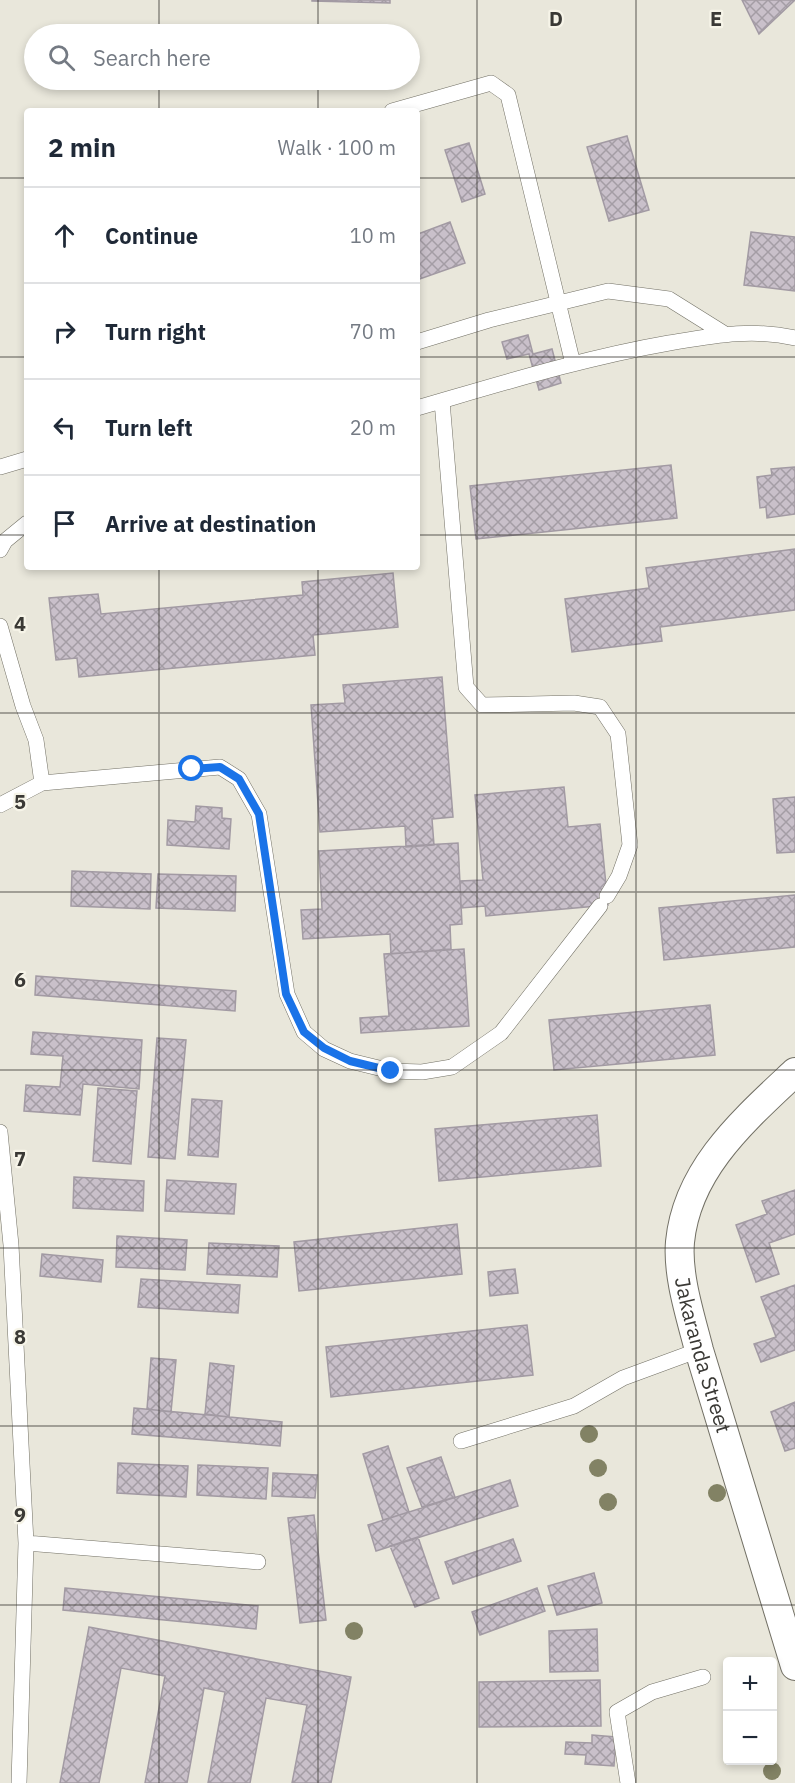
<!DOCTYPE html>
<html lang="en">
<head>
<meta charset="utf-8">
<style>
  body { margin:0; font-family:"IBM Plex Sans",sans-serif; background:#f6f6f7; color:#1f2937 }
  .controls { position:absolute; right:18px; bottom:18px; display:grid; overflow:hidden; border-radius:6px; box-shadow:0 3px 9px #0003 }
  .controls button { width:54px; height:54px; display:grid; place-items:center; padding:0; border:0; border-bottom:2px solid #e0e1e3; background:#fff; color:#1f2937; font:30px sans-serif }
  .stop { position:absolute; width:18px; height:18px; margin:-14px; border:4px solid #1a73e8; border-radius:50%; background:#fff }
  .stop.end { background:#1a73e8; border-color:#fff; box-shadow:0 2px 6px #0008 }
  .list { margin:0; padding:0; list-style:none }
  h2 { display:flex; justify-content:space-between; align-items:center; height:78px; margin:0; padding:0 24px; font-size:26px }
  h2 small { font-size:20px; font-weight:400; color:#747a83 }
  .list li { display:grid; grid-template-columns:39px 1fr auto; gap:18px; align-items:center; box-sizing:border-box; height:96px; padding:0 24px; border-top:2px solid #e0e1e3 }
  .list b { display:block; font-size:22px; white-space:nowrap }
  .list em { font-size:20px; font-style:normal; color:#747a83 }
  .icon { flex:none; width:33px; height:33px; fill:none; stroke:currentColor; stroke-width:2; stroke-linecap:round; stroke-linejoin:round }
  .map { position:relative; flex:none; width:795px; height:1783px; overflow:hidden }
  .search { position:absolute; background:#fff; box-shadow:0 3px 9px #0003; left:24px; top:24px; width:396px; height:66px; display:flex; align-items:center; gap:15px; box-sizing:border-box; padding:0 21px; border-radius:33px; color:#747a83; font-size:22px }
  .panel { position:absolute; background:#fff; box-shadow:0 3px 9px #0003; left:24px; top:108px; width:396px; height:462px; border-radius:6px }
  .map>svg:first-child { display:block }
  .building { fill:url(#building-cross-hatch); stroke:#a29aa3; stroke-width:1.5 }
  .lines { fill:none; stroke-linecap:round; stroke-linejoin:round }
  .lane-casing { stroke:#727065; stroke-width:16 }
  .street-casing { stroke:#727065; stroke-width:30 }
  .lane { stroke:#fff; stroke-width:15 }
  .street { stroke:#fff; stroke-width:28 }
  .tree { fill:#828264 }
  .route { stroke:#1a73e8; stroke-width:8 }
  .grid { fill:none; stroke:#3a3935; stroke-width:1.5; stroke-opacity:0.55 }
  .labels { text-anchor:middle; stroke-width:4.5; stroke-linejoin:round; paint-order:stroke }
  .street-label { font-size:21px; fill:#3a3935; stroke:#f6f4e8 }
  .grid-label { font-size:20px; text-anchor:middle; font-weight:bold; fill:#3a3935; stroke:#f6f4e8; stroke-width:4.5; stroke-linejoin:round; paint-order:stroke }
</style>
</head>
<body>
<div class="map">
<svg width="795" height="1783" viewBox="0 0 795 1783">
  <defs>
    <pattern id="building-cross-hatch" width="8" height="8" patternUnits="userSpaceOnUse" patternTransform="scale(1.5)"><rect width="8" height="8" fill="#c9c0ca"/><path d="M0 0l8 8M0 8l8-8" fill="none" stroke="#a49da5"/></pattern>
  </defs>
  <rect width="100%" height="100%" fill="#e9e7db"/>
  <path class="building" d="M312,0H390V3L312,1Z
    M312,0H390V3L312,1Z
    M742,0H795L759,34Z
    M627,136L649,210L609,221L587,147Z
    M469,143L485,194L462,202L445,150Z
    M450,222L465,263L417,280V231L418,234Z
    M751,232L795,237V291L744,285Z
    M528,335L533,354L552,349L561,383L539,390L529,354L507,359L502,342Z
    M671,465L677,518L476,539L470,486Z
    M795,467V514L767,518L766,507L760,508L757,477L772,475L771,469Z
    M795,549V610L660,627L662,641L572,652L565,599L649,588L646,568Z
    M393,573L398,627L313,635L315,655L79,677L77,658L56,660L49,598L98,594L101,614L303,595L302,582Z
    M442,677L453,817L432,819L434,845L406,847L405,826L320,832L311,705L345,703L343,685Z
    M564,787L568,827L600,824L608,905L486,916L485,906L461,908L460,881L483,880L475,795Z
    M795,797V852L777,853L773,799Z
    M196,806L222,808V818L231,819L229,849L167,845L168,820L195,822Z
    M458,843L462,924L450,925L451,949L391,954L390,934L303,939L301,910L322,909L319,851Z
    M72,871L151,874L150,909L71,906Z
    M158,874L236,876L235,911L156,908Z
    M795,895V947L664,960L659,908Z
    M464,949L469,1026L361,1033L360,1018L389,1016L384,954Z
    M36,976L236,991L235,1011L35,995Z
    M710,1005L715,1055L554,1070L549,1020Z
    M33,1032L142,1040L139,1089L83,1084L80,1115L24,1111L26,1085L60,1087L63,1056L31,1054Z
    M157,1038L186,1040L175,1159L148,1157Z
    M98,1088L137,1091L131,1164L93,1161Z
    M192,1099L222,1101L218,1157L188,1155Z
    M597,1115L601,1166L439,1181L435,1129Z
    M74,1177L144,1181L143,1211L73,1208Z
    M167,1180L236,1184L234,1214L165,1211Z
    M795,1190V1234L769,1243L779,1274L756,1282L736,1225L767,1214L762,1201Z
    M457,1224L462,1274L299,1291L294,1242Z
    M117,1236L187,1240L185,1270L116,1267Z
    M209,1243L279,1246L277,1277L207,1274Z
    M42,1254L103,1260L101,1282L40,1276Z
    M515,1269L518,1293L490,1296L488,1272Z
    M141,1279L240,1285L238,1313L138,1307Z
    M795,1285V1350L761,1362L754,1344L776,1337L761,1297Z
    M527,1325L533,1375L331,1397L326,1347Z
    M151,1358L176,1360L171,1412L147,1409Z
    M210,1363L234,1366L229,1417L205,1414Z
    M795,1402V1448L785,1451L771,1412Z
    M134,1408L282,1422L280,1446L132,1434Z
    M388,1446L409,1512L383,1520L363,1454Z
    M441,1457L455,1497L422,1507L407,1468Z
    M118,1463L188,1466L186,1497L117,1493Z
    M198,1465L268,1468L266,1499L197,1495Z
    M273,1473L317,1475L315,1498L272,1496Z
    M510,1480L518,1506L376,1551L368,1525Z
    M314,1515L326,1620L300,1623L288,1518Z
    M418,1537L439,1598L415,1607L390,1546Z
    M513,1539L521,1561L453,1584L445,1562Z
    M594,1573L602,1603L557,1615L548,1586Z
    M65,1588L258,1606L256,1629L63,1610Z
    M537,1588L545,1611L480,1635L472,1612Z
    M89,1627L351,1677L331,1783H292L307,1705L266,1698L250,1783H208L225,1692L204,1688L187,1783H145L165,1676L121,1668L99,1783H60Z
    M597,1629L598,1671L550,1672L549,1631Z
    M600,1680L601,1726L479,1727V1682Z
    M592,1735L616,1737L614,1766L585,1764L586,1755L565,1754L566,1742L592,1743Z"/>
  <g class="lines">
    <defs>
      <path id="lane" d="M392,111L491,83L508,95L573,364
        M417,342L489,320L608,291L669,299L725,334
        M442,401L466,687L482,705L574,703L600,707L618,734L630,845L619,876L607,896
        M417,408C500,384 583,358 669,343C712,336 752,328 795,338
        M0,467L27,459
        M0,550L5,541L27,523
        M0,626L23,706L36,740L42,783L0,805
        M42,783L220,767L239,779L259,814L287,994L304,1032L324,1049L350,1061L391,1071L422,1072L452,1067L501,1033L600,906
        M0,1132L11,1245L26,1543L19,1783
        M461,1441L574,1406L623,1378L699,1350
        M26,1543L258,1562
        M628,1783L617,1712L652,1692L703,1677"/>
      <g id="street">
        <path id="s1" d="M795,1072C744,1120 687,1169 680,1242C677,1276 691,1318 699,1350L795,1666"/>
      </g>
    </defs>
    <use href="#lane" class="lane-casing"/>
    <use href="#street" class="street-casing"/>
    <use href="#lane" class="lane"/>
    <use href="#street" class="street"/>
  </g>
  <g class="tree">
    <circle cx="589" cy="1434" r="9"/>
    <circle cx="598" cy="1468" r="9"/>
    <circle cx="717" cy="1493" r="9"/>
    <circle cx="608" cy="1502" r="9"/>
    <circle cx="354" cy="1631" r="9"/>
    <circle cx="772" cy="1771" r="9"/>
  </g>
  <g class="lines">
    <path class="route" d="M192,769L220,767L239,779L259,814L286,994L304,1032L324,1048L350,1061L391,1071"/>
  </g>
  <path class="grid" d="M159,0V34M318,0V34M477,0V1783M636,0V1783M159,80V111M318,80V111M0,178H27M417,178H795M0,357H27M417,357H795M0,535H27M417,535H795M159,567V1783M318,567V1783M0,713H795M0,892H795M0,1070H795M0,1248H795M0,1426H795M0,1605H795"/>
  <g class="labels">
    <g class="street-label">
      <text dy="7" stroke="none"><textPath href="#s1" startOffset="326">Jakaranda Street</textPath></text>
    </g>
  </g>
  <g class="grid-label">
    <text x="556" y="26">D</text>
    <text x="716" y="26">E</text>
    <text x="20" y="631">4</text>
    <text x="20" y="809">5</text>
    <text x="20" y="987">6</text>
    <text x="20" y="1166">7</text>
    <text x="20" y="1344">8</text>
    <text x="20" y="1522">9</text>
  </g>
</svg>
<div class="controls">
<button>+</button>
<button>−</button>
</div>
<div class="stop" style="left:192px;top:769px"></div>
<div class="stop end" style="left:391px;top:1071px"></div>
<div class="search"><svg class="icon" aria-label="search" viewBox="0 0 24 24"><circle cx="10" cy="10" r="6"/><path d="M15 15l6 6"/></svg>Search here</div>
<section class="panel">
<h2>2 min<small>Walk · 100 m</small></h2>
<ul class="list">
<li><svg class="icon" aria-label="ahead" viewBox="0 0 24 24"><path d="M12 20V5M6 11l6-6 6 6"/></svg><div><b>Continue</b></div><em>10 m</em></li>
<li><svg class="icon" aria-label="right" viewBox="0 0 24 24"><path d="M7 20v-9h11M14 6l5 5-5 5"/></svg><div><b>Turn right</b></div><em>70 m</em></li>
<li><svg class="icon" aria-label="left" viewBox="0 0 24 24"><path d="M17 20v-9H6M10 6l-5 5 5 5"/></svg><div><b>Turn left</b></div><em>20 m</em></li>
<li><svg class="icon" aria-label="arrive" viewBox="0 0 24 24"><path d="M6 21V4h12l-3 4 3 4H6"/></svg><div><b>Arrive at destination</b></div></li>
</ul>
</section>
</div>
</body>
</html>
